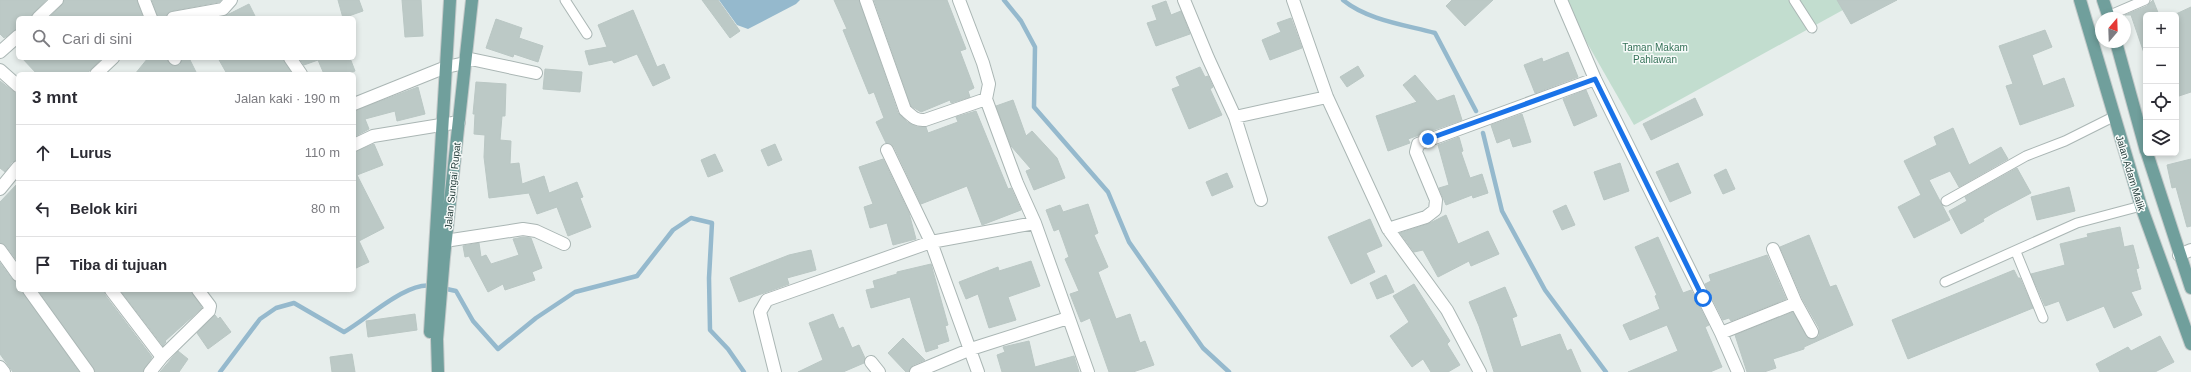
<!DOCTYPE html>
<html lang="id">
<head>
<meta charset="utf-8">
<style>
  body { margin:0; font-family:Arial,sans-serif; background:#f2f2f3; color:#2b2b33 }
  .controls { position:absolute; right:12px; top:12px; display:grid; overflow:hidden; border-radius:6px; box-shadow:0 2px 6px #0003 }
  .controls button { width:36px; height:36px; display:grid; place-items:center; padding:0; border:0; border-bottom:1px solid #e1e1e2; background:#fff; color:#2b2b33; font:20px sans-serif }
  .compass { position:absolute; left:2095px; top:12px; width:36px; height:36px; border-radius:50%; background:#fff; box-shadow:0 2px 6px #0003; rotate:19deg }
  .stop { position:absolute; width:12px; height:12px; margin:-9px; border:3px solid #1a73e8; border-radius:50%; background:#fff }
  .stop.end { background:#1a73e8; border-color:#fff; box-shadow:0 1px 4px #0008 }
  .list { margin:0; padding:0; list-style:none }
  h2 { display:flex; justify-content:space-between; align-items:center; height:52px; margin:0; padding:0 16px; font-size:17px }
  h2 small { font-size:13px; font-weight:400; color:#7c7c81 }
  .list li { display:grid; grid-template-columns:26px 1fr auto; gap:12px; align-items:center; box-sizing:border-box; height:56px; padding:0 16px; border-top:1px solid #e1e1e2 }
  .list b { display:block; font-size:15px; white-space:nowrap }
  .list em { font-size:13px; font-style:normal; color:#7c7c81 }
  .icon { flex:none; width:22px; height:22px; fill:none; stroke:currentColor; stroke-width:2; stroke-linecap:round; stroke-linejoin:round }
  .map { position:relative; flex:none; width:2191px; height:372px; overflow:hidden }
  .search { position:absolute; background:#fff; box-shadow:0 2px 6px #0003; left:16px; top:16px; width:340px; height:44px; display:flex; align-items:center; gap:10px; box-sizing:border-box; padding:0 14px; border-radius:6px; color:#7c7c81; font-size:15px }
  .panel { position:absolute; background:#fff; box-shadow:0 2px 6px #0003; left:16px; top:72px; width:340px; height:220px; border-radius:6px }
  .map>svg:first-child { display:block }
  .green { fill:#c2ddcf }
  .water { fill:#95b9cd }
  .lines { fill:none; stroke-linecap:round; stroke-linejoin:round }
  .stream { stroke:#95b9cd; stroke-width:4.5 }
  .building { fill:#bcc9c6; stroke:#bac7c4 }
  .service-casing { stroke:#aab6b4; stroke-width:11 }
  .minor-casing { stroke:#aab6b4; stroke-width:14 }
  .primary-casing { stroke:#c3c9c9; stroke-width:14 }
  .service { stroke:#fff; stroke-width:9 }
  .minor { stroke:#fff; stroke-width:12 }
  .primary { stroke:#709f9c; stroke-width:12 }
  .route { stroke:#1a73e8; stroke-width:5 }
  .labels { text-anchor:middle; stroke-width:3; stroke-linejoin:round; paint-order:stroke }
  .park-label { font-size:10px; fill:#357258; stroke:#f7fbfa }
  .street-label { font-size:10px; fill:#273f3d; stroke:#f7fbfa }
</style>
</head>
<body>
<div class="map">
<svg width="2191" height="372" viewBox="0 0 2191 372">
  <rect width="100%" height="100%" fill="#e7eeec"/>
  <path class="green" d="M1567,0H1861L1634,125L1586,41Z"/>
  <path class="water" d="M719,0H800L796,4L748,29L737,25Z"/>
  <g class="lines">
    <path class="stream" d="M1004,0L1021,21L1035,47L1034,107L1108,192L1129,242L1203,348L1229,372
      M1343,0C1367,20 1406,25 1435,33L1476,111
      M1483,133L1502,211L1545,290L1606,372
      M442,288L456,291L473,321L498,349L536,318L575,292L637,276L673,230L691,218L712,223L709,278L710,330L728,349L744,372
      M220,372L260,319L276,308L294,303L344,332C367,319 407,281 432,286"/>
  </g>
  <path class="building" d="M0,0H46L33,13L31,18H18V29L4,38L0,34Z
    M64,0H137L143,18H49L62,5Z
    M152,0H221L219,2L171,11L168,13L166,18H158Z
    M338,0H359L363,11L343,18Z
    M402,0H421L423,36L405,37Z
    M702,0H718L740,31L730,38Z
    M834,0H859L898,113L907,122L917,127H926L928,133L958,122L956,117L976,111L1008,189L1011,188L1021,210L982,225L967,186L921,204L894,147L886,143L876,122L884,118L874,92L869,94L843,30L847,29Z
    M874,0H947L966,49L960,51L974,88L968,91L970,97L951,103L950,100L921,112L911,106Z
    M1452,0H1493L1465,26L1446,6Z
    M1837,0H1897L1851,24Z
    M2153,0L2159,15H2146V52L2144,53L2131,15H2125L2147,6Z
    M1166,1L1171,15L1181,11L1190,34L1156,46L1147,23L1157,20L1152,6Z
    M249,4L256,18H215L225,16Z
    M2191,7V92L2176,97V14Z
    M633,10L657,67L664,64L670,78L653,86L637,54L614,63L612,60L589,65L585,51L607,47L598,25Z
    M1291,18L1302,48L1270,60L1262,40L1281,32L1277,23Z
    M496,19L522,28L519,38L543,46L538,62L514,54L513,57L486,48Z
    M2045,30L2052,47L2032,55L2043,86L2064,78L2074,106L2020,125L2006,86L2013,84L1999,46Z
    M1568,52L1578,77L1535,93L1524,65L1542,58L1543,62Z
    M22,58H102L86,74H37Z
    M148,58H167L169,63L173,66L180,65L182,58H189L197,74H135Z
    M218,58H283L292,74H227Z
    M299,58H350L355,71L348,74H324L318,60L304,65Z
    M1358,66L1364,76L1347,87L1340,77Z
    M1200,67L1205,77L1208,76L1213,87L1210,89L1222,115L1189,129L1172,89L1180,86L1176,77Z
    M545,69L582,72L580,92L543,89Z
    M1415,75L1437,101L1454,95L1462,120L1408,139L1410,143L1388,151L1376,116L1417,102L1403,85Z
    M0,81L18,95V160L12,162L5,172L0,168Z
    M476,82L506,84L505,116H502L500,140L511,141L510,164L519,163L522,184L544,176L549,193L577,182L583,197L580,198L591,227L568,236L557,207L537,214L529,193L489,198L484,157L485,135L474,134L475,114H473Z
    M418,87L425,114L397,121L395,111L365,119L369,129L354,137V111Z
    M1586,90L1597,116L1574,126L1563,99Z
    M1695,98L1703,115L1651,140L1643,124Z
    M1013,100L1026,136L1032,131L1057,158L1065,178L1034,190L1026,171L1031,169L1011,146L996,106Z
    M1522,114L1531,142L1513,147L1510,138L1497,143L1491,125Z
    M1953,128L1969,165L2001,147L2008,159L1959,187L1950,171L1929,180L1950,220L1914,238L1898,207L1921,195L1904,161L1937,145L1934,137Z
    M1459,137L1463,151L1461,152L1470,178L1482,174L1488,193L1473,198L1472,195L1446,205L1439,188L1449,185L1438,145Z
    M374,144L383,165L357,175L384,228L359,241L369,262L354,269V152Z
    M775,144L782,160L768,166L761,150Z
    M715,154L723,171L708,177L701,160Z
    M883,159L909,213L916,239L893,245L887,223L870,228L864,207L873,204L859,167Z
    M2191,159V226L2187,227L2176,187L2172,188L2167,165Z
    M1620,163L1629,191L1604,200L1594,172Z
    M1678,163L1691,193L1670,202L1656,172Z
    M2017,168L2031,193L1995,212L1983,219L1984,221L1961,234L1949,211L1967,201L1965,197Z
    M1726,169L1735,189L1723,194L1714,175Z
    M1227,173L1233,187L1212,196L1206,182Z
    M18,183V262L6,246L0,243V202Z
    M2069,187L2075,211L2037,220L2031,197Z
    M1088,204L1098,233L1094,235L1108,267L1098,272L1116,319L1130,314L1140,343L1145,341L1154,365L1133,372H1109L1090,318L1081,322L1070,294L1079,291L1065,259L1069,257L1059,229L1054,231L1046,210L1060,205L1063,212Z
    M1566,205L1575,225L1562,230L1553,211Z
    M1446,215L1458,244L1488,231L1499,254L1471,266L1469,261L1438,277L1423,250L1414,252L1400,233L1428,224Z
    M1370,219L1382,246L1366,253L1375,272L1351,284L1328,237Z
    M2120,227L2124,247L2133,245L2139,268L2136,269L2141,289L2131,292L2142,315L2114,328L2104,306L2067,321L2059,301L2045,306L2031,274L2065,265L2060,244L2088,237L2087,234Z
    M1809,235L1830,287L1836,285L1853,325L1804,347V349L1773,359L1776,368L1764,372H1747L1735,335L1793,312L1808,338L1812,339L1819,336V328L1803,300L1780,247Z
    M523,237L531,238L542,268L532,272L535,280L505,290L503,284L488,292L469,256L465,257L463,246L479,243L481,257L486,255L491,264L519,255L513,239Z
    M1658,237L1683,293L1691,290L1709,325L1705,327L1722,367L1710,372H1628L1678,351L1667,325L1630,340L1623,325L1660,309L1655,296L1657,295L1635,247Z
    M811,250L816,270L787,278L789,284L739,302L730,278L789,255Z
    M1767,255L1786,299L1731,321L1729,318L1723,320L1705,284L1711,281L1709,275Z
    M1031,261L1040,286L1008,297L1016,320L989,328L978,294L966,299L959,282L998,267L999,271Z
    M0,263L12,279L18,282V290H22L79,372H13L0,354Z
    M931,264L948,325L945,326L949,341L937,345L938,348L926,352L910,297L871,308L866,290L875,288L873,281L897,274V272Z
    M2014,270L2018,278H2020L2033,308L1908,359L1892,320Z
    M1386,275L1394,292L1377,299L1370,283Z
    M1414,284L1450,341L1447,344L1460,365L1448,372H1431L1423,359L1412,367L1390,336L1409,322L1393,296Z
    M1505,287L1517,316L1512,318L1521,347L1560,334L1567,351L1571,349L1581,372H1494L1479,326L1469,302Z
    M38,290H104L105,295L152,357L143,372H95Z
    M120,290H191L202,308L165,341L166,342L163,346Z
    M415,314L417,330L368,337L366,321Z
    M833,314L839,329L843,327L852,348L859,345L865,358L864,363L843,372H798L823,360L809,323Z
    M215,315L218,319L220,317L231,332L208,349L197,333Z
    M2160,336L2174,362L2155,372H2100L2096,364L2128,347L2131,351Z
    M903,338L925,360L913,365L909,372H906L888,353Z
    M1029,341L1035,367L1074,356L1079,372H1002L997,355L1005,352L1003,347Z
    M178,351L188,359L179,372H160Z
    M352,354L355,372H332L330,357Z"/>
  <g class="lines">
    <defs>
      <path id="service" d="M565,0L587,34
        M1794,0L1812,28
        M2108,16L2145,0
        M1946,201L2026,156L2065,141L2113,117
        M2016,252L2043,318
        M1945,282L2077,223L2141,206"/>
      <path id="minor" d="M144,0L151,18
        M866,0L905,110C912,116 916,121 925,120L986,99
        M959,0L983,63L989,84L986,99L1017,183L1035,223L1088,372
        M1184,0L1208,58L1235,117L1261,200
        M1293,0L1327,97L1388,229L1447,310L1480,372
        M1561,0L1595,79L1721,333L1738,372
        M38,18L57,0
        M173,18L223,9L231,0
        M0,52L18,36
        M174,58L175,59
        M290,58L301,74
        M466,58L536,73
        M0,70L18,86
        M96,74L113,58
        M354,104L446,67L465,63
        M1235,117L1327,97
        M354,145L373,136L459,122
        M887,150L931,242L978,372
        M0,189L18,167
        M1388,229L1426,217L1435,210L1436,200L1416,152L1418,144L1595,79
        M445,241L523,229L536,231L564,244
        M1773,249L1796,303L1812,332
        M0,250L18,275
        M2179,255L2191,250
        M29,290L88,372
        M111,290L162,357
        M1721,333L1796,303
        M871,362L879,372
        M0,367L4,372
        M150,372L162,357L209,311L210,306L198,290
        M775,372L760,312L767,300L931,242L1035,223
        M916,372L971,349L1068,318"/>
      <path id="primary" d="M2080,0L2141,206L2191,344
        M2103,0L2109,18
        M2116,42L2146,151
        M2147,153L2191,288
        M430,332L450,0
        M438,372L437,339L444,257L472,0"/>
    </defs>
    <use href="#service" class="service-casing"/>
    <use href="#minor" class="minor-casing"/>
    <use href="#primary" class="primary-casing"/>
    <use href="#service" class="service"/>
    <use href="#minor" class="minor"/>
    <use href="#primary" class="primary"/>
  </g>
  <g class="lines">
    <path class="route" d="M1428,139L1595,79L1703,298"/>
  </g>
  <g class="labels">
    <g class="park-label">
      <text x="1655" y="51">Taman Makam<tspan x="1655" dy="12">Pahlawan</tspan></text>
    </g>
    <g class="street-label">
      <text transform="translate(2131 173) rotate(73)" y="4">Jalan Adam Malik</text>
      <text transform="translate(452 186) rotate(-84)" y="4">Jalan Sungai Rupat</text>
    </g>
  </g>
</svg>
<div class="controls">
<button>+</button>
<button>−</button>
<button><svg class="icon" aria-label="locate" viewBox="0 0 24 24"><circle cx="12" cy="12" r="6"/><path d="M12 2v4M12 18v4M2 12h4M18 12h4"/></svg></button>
<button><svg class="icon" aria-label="layers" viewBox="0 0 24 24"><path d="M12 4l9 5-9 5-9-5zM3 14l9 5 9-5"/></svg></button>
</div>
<svg class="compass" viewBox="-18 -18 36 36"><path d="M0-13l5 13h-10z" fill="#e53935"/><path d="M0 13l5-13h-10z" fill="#7c7c81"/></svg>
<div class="stop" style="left:1703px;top:298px"></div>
<div class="stop end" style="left:1428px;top:139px"></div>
<div class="search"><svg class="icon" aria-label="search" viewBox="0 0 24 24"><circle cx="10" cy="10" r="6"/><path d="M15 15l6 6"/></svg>Cari di sini</div>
<section class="panel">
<h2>3 mnt<small>Jalan kaki · 190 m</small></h2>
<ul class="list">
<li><svg class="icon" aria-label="ahead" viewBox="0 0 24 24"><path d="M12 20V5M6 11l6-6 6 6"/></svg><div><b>Lurus</b></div><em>110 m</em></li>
<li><svg class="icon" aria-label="left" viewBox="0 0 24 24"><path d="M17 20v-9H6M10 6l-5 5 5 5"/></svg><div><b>Belok kiri</b></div><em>80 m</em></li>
<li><svg class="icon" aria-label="arrive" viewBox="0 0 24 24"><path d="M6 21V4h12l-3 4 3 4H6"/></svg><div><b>Tiba di tujuan</b></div></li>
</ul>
</section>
</div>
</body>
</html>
